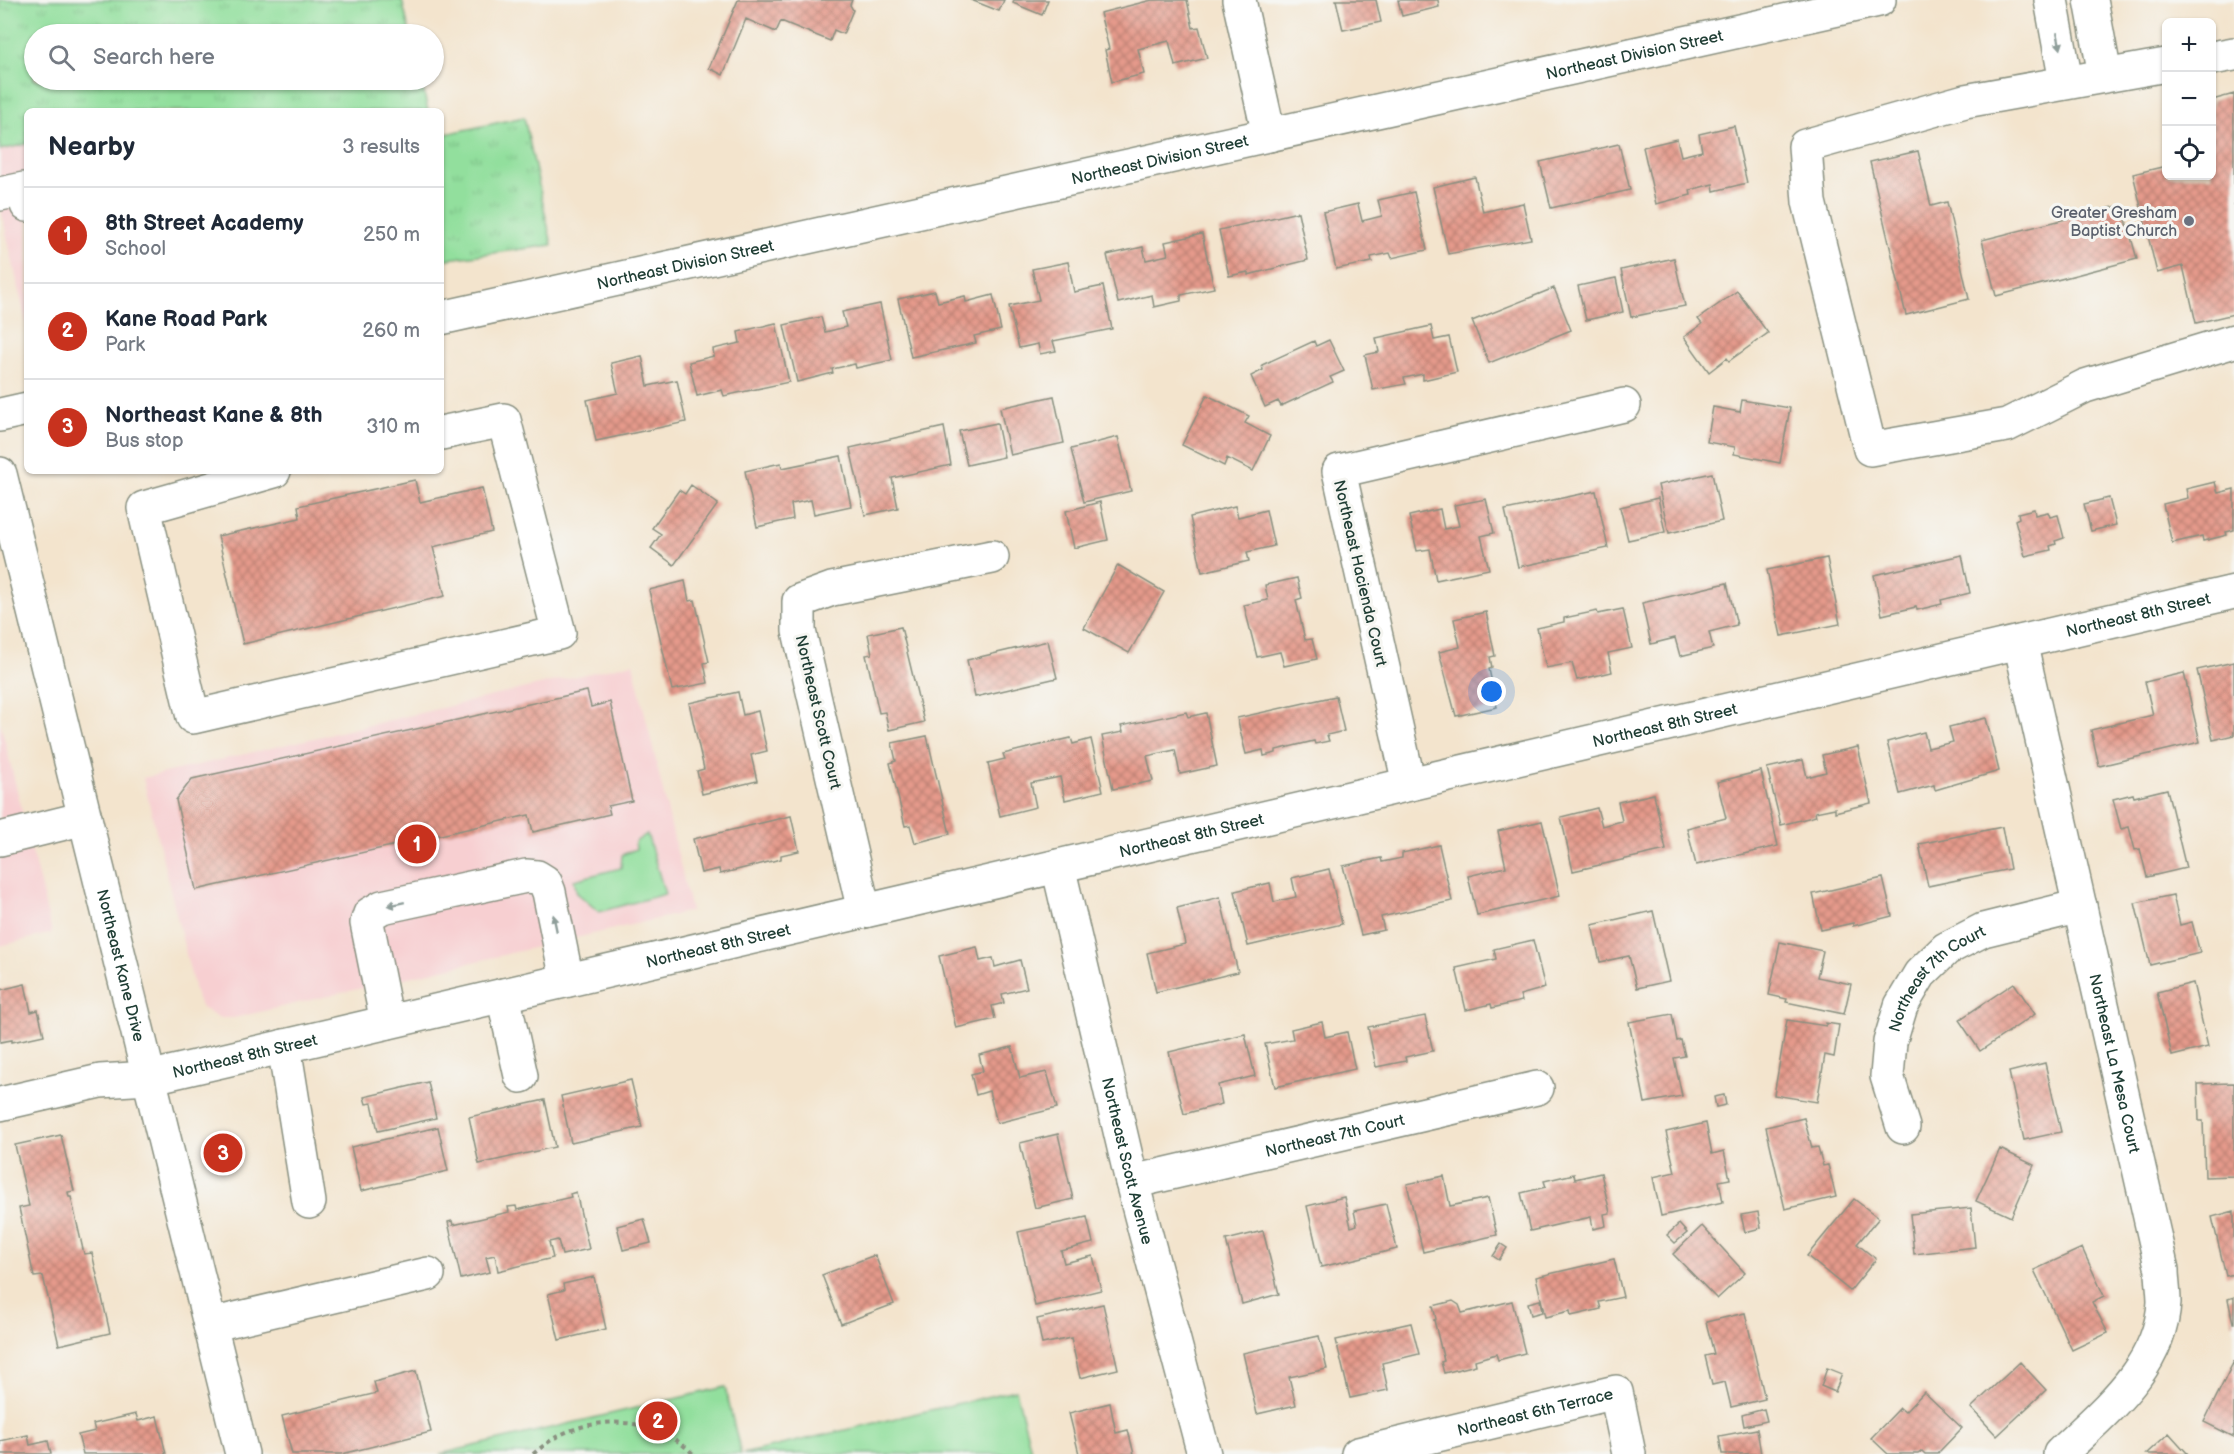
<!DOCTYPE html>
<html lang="en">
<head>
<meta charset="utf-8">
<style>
  body { margin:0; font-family:"Balsamiq Sans",sans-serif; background:#f2f2f3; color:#1f2937 }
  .controls { position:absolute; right:18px; top:18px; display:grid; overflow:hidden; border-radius:9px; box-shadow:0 2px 4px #0004 }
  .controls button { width:54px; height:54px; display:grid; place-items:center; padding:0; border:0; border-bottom:2px solid #e0e1e3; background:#fff; color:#1f2937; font:30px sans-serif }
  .you { position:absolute; left:1492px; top:692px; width:21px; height:21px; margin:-15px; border:4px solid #fff; border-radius:50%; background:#1a73e8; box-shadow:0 0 0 9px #1a73e833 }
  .badge { display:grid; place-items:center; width:39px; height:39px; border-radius:50%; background:#c8321e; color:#fff; font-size:20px; font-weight:700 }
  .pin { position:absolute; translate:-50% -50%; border:3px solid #fff; box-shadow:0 2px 6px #0006 }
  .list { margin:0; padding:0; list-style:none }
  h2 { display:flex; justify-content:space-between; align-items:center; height:78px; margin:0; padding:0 24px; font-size:26px }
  h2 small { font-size:20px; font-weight:400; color:#747a83 }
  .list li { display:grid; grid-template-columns:39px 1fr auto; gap:18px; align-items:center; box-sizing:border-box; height:96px; padding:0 24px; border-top:2px solid #e0e1e3 }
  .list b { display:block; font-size:22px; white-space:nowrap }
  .list p { margin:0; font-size:20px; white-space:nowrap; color:#747a83 }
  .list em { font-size:20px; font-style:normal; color:#747a83 }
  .icon { flex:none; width:33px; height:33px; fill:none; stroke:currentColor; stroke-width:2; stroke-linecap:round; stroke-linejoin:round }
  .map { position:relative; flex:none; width:2234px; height:1454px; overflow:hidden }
  .search { position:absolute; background:#fff; box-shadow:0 2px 4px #0004; left:24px; top:24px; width:420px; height:66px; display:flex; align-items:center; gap:15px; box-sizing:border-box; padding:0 21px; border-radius:33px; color:#747a83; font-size:22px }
  .panel { position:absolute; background:#fff; box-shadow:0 2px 4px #0004; left:24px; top:108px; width:420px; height:366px; border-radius:9px }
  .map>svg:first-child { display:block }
  .built { fill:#f7cfd1 }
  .grass { fill:url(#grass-tufts); stroke:#588e68; stroke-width:1.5 }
  .green { fill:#92df9d; stroke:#588e68; stroke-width:1.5 }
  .building { fill:url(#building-cross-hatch) }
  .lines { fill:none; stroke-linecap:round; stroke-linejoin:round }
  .minor-casing { stroke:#899080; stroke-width:36 }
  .major-casing { stroke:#899080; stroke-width:36 }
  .path { stroke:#899080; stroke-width:4; stroke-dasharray:4.5 4.5; stroke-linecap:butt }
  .minor { stroke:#fff; stroke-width:33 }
  .major { stroke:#fff; stroke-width:33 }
  .oneway { fill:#8f9e9a }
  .worship-dot { fill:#6b7280; stroke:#f6f6f2; stroke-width:2 }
  .labels { text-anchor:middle; stroke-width:6; stroke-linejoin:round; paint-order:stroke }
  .street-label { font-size:16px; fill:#1f3d34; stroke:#f6f6f2 }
  .worship-label { font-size:16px; fill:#5b616d; stroke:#f6f6f2; text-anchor:end }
</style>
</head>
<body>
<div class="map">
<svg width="2234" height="1454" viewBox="0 0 2234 1454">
  <defs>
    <pattern id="grass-tufts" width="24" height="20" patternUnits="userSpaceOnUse" patternTransform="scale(1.5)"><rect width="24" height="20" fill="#92df9d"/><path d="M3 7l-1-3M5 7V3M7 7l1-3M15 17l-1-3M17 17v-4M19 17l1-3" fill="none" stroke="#7dc088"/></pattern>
    <pattern id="building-cross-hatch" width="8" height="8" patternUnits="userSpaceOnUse" patternTransform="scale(1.5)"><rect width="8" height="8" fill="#e59a8b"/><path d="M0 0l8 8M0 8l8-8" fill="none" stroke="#b97f72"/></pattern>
  </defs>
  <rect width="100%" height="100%" fill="#f6f6f2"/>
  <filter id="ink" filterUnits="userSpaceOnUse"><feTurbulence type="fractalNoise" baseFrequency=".0167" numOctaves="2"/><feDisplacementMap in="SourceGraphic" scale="12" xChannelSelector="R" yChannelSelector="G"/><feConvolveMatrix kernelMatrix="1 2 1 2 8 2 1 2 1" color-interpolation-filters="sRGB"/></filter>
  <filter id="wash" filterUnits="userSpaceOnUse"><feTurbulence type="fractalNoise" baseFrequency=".008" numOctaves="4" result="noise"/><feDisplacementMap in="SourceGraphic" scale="24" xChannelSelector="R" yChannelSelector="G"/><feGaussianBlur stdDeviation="1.35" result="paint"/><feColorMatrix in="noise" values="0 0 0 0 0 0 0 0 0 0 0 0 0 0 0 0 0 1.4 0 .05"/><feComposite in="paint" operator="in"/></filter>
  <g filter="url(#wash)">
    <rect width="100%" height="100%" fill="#f3e4cd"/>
    <path class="built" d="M27,144V326L0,205V150Z
      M633,663L691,911L234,1018H218L202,1008L197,999L143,778Z
      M0,721L52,933L0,946Z"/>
    <path class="grass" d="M0,0H402L410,34H34V80H421L428,111H27V144L0,150Z
      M524,117L552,245L441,260V135Z"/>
    <path class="green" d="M647,834L665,894L599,912L577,893L574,880L621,868L622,855L636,849L635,842Z
      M725,1387L741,1454H440Z
      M1016,1390L1032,1454H743Z"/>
    <g id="blocks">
      <path class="building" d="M738,0H852L850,5L853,10L843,34L834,30L830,41L781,21L776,32L746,19L723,75L709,68Z
        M971,0H1004L999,11Z
        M1014,0H1048L1042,15L1013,3Z
        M1152,0H1187L1193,28L1199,27L1207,58L1175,66L1169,41L1138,49L1144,74L1112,82L1105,50L1109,49L1100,13Z
        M1336,0H1376L1381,22L1343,30Z
        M1398,0H1438L1439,7L1402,16Z
        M2234,94V314L2196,323L2183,266L2157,273L2133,174L2166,166V176H2212V150H2213L2212,142V100Z
        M1734,126L1747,183L1714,191L1713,184L1690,190L1691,195L1656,204L1643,147L1677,139L1681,156L1702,151L1699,134Z
        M1619,144L1630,190L1551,208L1540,162Z
        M1918,151L1931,206L1947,202L1969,299L1906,315L1870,162Z
        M1475,177L1483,212L1523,203L1531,239L1448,254L1433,187Z
        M1414,192L1427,250L1392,258L1390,253L1371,257L1372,262L1336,269L1323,212L1358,204L1362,221L1382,216L1378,200Z
        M2122,205L2137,259L1996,296L1982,240Z
        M1298,212L1308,260L1248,275V272L1229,276L1219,230Z
        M1202,234L1214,288L1181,295V301L1154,307L1152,295L1118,303L1107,255L1143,247L1146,260L1168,255L1165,242Z
        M1674,258L1685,306L1631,317L1621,270Z
        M1068,262L1074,292L1103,286L1112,329L1053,341L1056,351L1040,354L1038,344L1019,348L1009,306L1039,300L1032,269Z
        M1616,278L1623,312L1586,320L1578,286Z
        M1554,288L1571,330L1489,363L1472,321Z
        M935,291L938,302L965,296L966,302L993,295L1001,330L974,336L976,343L911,357L898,299Z
        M1737,291L1768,333L1729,361L1727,358L1709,372L1684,337L1702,324L1698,319Z
        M880,304L892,360L856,368L855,364L832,369L833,373L797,382L784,325L821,317L825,332L846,327L842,312Z
        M776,323L789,382L724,396L722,390L697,396L689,362L714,356L713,349L740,343L738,332Z
        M1431,326L1434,340L1449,337L1457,372L1423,380V374L1404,378L1406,384L1373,390L1365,355L1379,352L1376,338Z
        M1329,340L1344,371L1330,377L1333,382L1281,406L1278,401L1265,407L1251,376L1263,370L1262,365L1314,341L1316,346Z
        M642,356L648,386L677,380L686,422L596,441L587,400L618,393L611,363Z
        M1207,395L1249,416L1245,423L1270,436L1253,471L1227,458L1224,466L1182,445Z
        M1054,396L1064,443L1010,455L1000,408Z
        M1742,400L1790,408L1780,463L1734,454L1735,447L1707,442L1713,407L1740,412Z
        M997,423L1004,457L967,465L959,431Z
        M944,427L951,465L892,478L898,508L865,515L850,448Z
        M1118,437L1131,491L1084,502L1071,449Z
        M841,456L851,506L814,514L811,500L791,504L793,519L757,527L745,471L781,463L782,468Z
        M1712,473L1722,521L1669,533L1658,485Z
        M415,480L420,502L482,488L492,532L433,547L445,596L243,644L218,536L300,518L298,506Z
        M2215,482L2218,493L2234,489V530L2226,532L2227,535L2203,541L2202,536L2172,543L2163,504L2188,498L2186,489Z
        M691,485L718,504L674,565L651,548L661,534L652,528L679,490L685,494Z
        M1596,491L1608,548L1518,567L1505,510Z
        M1658,498L1665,532L1628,540L1620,507Z
        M2109,498L2116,525L2091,531L2084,504Z
        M1486,499L1494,533L1481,536L1489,569L1436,580L1430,549L1417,551L1409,516L1440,509L1444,529L1459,526L1454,505Z
        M1100,502L1108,540L1074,548L1066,511Z
        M1235,506L1238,517L1266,510L1274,546L1247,552L1249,561L1202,572L1190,517Z
        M2034,509L2035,515L2048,512L2050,517L2058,515L2064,538L2055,541L2056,544L2050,546L2051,550L2025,556L2015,520L2019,518L2018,513Z
        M1962,555L1970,593L1941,600L1942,604L1917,610L1916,607L1882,615L1874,575Z
        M1827,558L1840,624L1781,636L1767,570Z
        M1118,565L1164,592L1129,653L1084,628Z
        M1297,578L1302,598L1296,600L1305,640L1312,639L1317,659L1284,666L1280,652L1257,657L1244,605L1268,600L1265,585Z
        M685,581L689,601L695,600L709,662L704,663L708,683L672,690L649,590Z
        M1727,583L1737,625L1709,632L1713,648L1680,656L1675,638L1651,644L1642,603Z
        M1623,609L1632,648L1608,653L1612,672L1577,680L1572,663L1546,668L1537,628L1564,622V618L1597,611L1598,614Z
        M1486,612L1495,656L1490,657L1492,668L1489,669L1497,707L1456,716L1439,652L1460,647L1454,619Z
        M901,627L924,722L889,730L885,712L879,713L866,655L872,654L868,634Z
        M1048,641L1057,678L975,697L967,660Z
        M2234,662V735L2213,740L2197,670Z
        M2184,673L2200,742L2099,766L2091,730L2153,715L2145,682Z
        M587,691L591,707L610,702L632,801L608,806L610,814L533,832L529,815L196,890L176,800L192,779Z
        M738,692L743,715L758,711L767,751L751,755L757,781L702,794L697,771L704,769L689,703Z
        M1336,696L1344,731L1327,735L1329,741L1315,744L1314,741L1276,750V753L1264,756L1263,750L1246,754L1237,718Z
        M1186,712L1188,717L1206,713L1217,766L1180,774L1175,750L1147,756L1153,781L1113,789L1102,736L1123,732L1121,726Z
        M1986,718L1999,771L1935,790L1934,785L1900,794L1887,742L1924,732L1928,748L1953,742L1949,727Z
        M927,736L950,834L915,843L910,825L905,826L890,763L896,761L892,743Z
        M1071,738L1073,744L1091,739L1103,791L1065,800L1060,777L1031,783L1036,807L1000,816L988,763L1005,759L1003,754Z
        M1858,747L1871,803L1835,812V808L1815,812L1816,816L1781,825L1767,768L1803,760L1807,777L1826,772L1822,755Z
        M1761,771L1778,846L1696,865L1687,828L1726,818L1717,782Z
        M2167,789L2186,868L2147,877L2140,849L2135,850L2129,827L2121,829L2113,799L2133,794L2134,797Z
        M1654,794L1666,850L1573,871L1561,817L1597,808L1602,826L1622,821L1618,802Z
        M791,816L799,851L781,855V859L720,874L719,869L701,873L693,839Z
        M1542,821L1560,896L1477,915L1468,876L1506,867L1498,831Z
        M2002,827L2010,869L1928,886L1919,844Z
        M1439,845L1452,901L1381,917L1384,930L1361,935L1343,866L1381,858L1382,862L1402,858V853Z
        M1329,869L1342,924L1248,946L1235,891L1270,883L1274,902L1296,897L1292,878Z
        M1883,878L1892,916L1853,926V923L1821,930L1813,894Z
        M2173,895L2180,925L2192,922L2200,953L2150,965L2135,903Z
        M1220,897L1238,972L1156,992L1147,953L1185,944L1177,908Z
        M1653,911L1669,981L1637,988L1629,956L1600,962L1592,925Z
        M1533,940L1545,988L1520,995L1522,1001L1492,1008L1491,1004L1466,1010L1456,968L1496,959L1494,949Z
        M1780,942L1823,951L1817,977L1851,984L1844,1014L1786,1002L1787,999L1769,995Z
        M977,947L980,961L993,958L995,967L1020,960L1027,988L1002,994L1004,1003L992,1006L995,1019L956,1028L939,956Z
        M2014,983L2035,1014L1980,1051L1959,1020Z
        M2193,983L2208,1047L2172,1056L2157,992Z
        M25,984L31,1012L38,1010L44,1035L12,1042V1040L0,1042V990Z
        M1672,1014L1677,1041L1681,1040L1685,1056L1674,1058L1682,1096L1645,1103L1629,1022Z
        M1425,1016L1433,1051L1405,1057L1406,1061L1376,1067L1368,1027Z
        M1787,1020L1826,1026V1023L1839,1025L1834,1057L1825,1055L1817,1102L1774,1095Z
        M1322,1022L1325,1037L1347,1032L1355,1069L1275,1087L1265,1044L1293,1039L1291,1029Z
        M1245,1034L1255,1076L1218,1085L1222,1104L1184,1114L1169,1052Z
        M1012,1047L1020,1078L1047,1072L1057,1108L997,1123L989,1091L976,1095L971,1074L983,1071L979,1055Z
        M2045,1063L2061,1132L2024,1140L2009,1072Z
        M631,1080L642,1127L571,1143L561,1096Z
        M428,1082L436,1118L378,1131L372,1103L366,1104L364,1097Z
        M2234,1083V1176L2205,1177L2203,1121H2199L2198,1084Z
        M1724,1095L1726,1105L1716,1107L1714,1097Z
        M545,1100L555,1147L479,1164L469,1117Z
        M1804,1118L1812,1148L1818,1147L1823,1166L1828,1165L1836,1197L1785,1209L1766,1127Z
        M1706,1123L1712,1154L1724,1151L1730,1179L1719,1181L1723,1202L1661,1216L1653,1177L1675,1172L1666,1132Z
        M438,1127L448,1171L361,1191L351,1147Z
        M1058,1134L1073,1199L1035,1208L1020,1143Z
        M61,1135L74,1191L68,1192L69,1197H71L84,1254L92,1253L110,1333L59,1345L43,1276L34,1277L19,1208L29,1206L15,1145Z
        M2000,1149L2034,1165L2011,1217L1976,1201Z
        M1601,1173L1610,1213L1604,1214L1606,1226L1593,1229L1591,1217L1530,1231L1521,1193L1546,1187L1544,1181L1574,1174L1575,1179Z
        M1444,1176L1450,1206L1488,1198L1497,1235L1423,1252L1407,1184Z
        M576,1192L589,1249L562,1255L558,1240L549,1242L553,1258L498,1271L495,1255L486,1257L490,1272L461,1279L448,1222L452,1221L453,1225L509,1212L508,1207L516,1206L517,1210L571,1197L570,1194Z
        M1344,1197L1351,1227L1357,1225L1354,1211L1386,1204L1397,1249L1321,1267L1307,1206Z
        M1854,1199L1879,1218L1857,1244L1876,1259L1850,1291L1807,1256Z
        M1971,1208L1975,1247L1914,1254L1910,1214Z
        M2234,1211V1274L2226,1276L2212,1217Z
        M1758,1212L1761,1228L1745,1232L1741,1215Z
        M1087,1217L1093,1243L1061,1251L1064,1263L1093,1256L1101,1290L1035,1306L1018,1232Z
        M644,1219L651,1243L623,1250L617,1226Z
        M1679,1224L1687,1233L1675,1243L1667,1235Z
        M1702,1226L1745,1273L1717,1299L1673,1254Z
        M1263,1231L1279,1294L1242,1304L1226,1240Z
        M1501,1244L1507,1248L1499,1260L1493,1256Z
        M2082,1248L2104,1296L2092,1302L2108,1333L2072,1350L2034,1270Z
        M875,1255L894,1304L841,1324L822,1275Z
        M1614,1259L1623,1297L1599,1302L1601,1309L1571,1316L1570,1311L1545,1317L1536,1277Z
        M594,1277L606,1329L559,1340L548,1294L564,1290L563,1284Z
        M2234,1297V1323H2233L2228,1299Z
        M1540,1300L1542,1312L1531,1315L1528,1303Z
        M1453,1301L1459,1305L1462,1313L1512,1301L1525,1353L1498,1360L1496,1354L1475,1360L1476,1365L1444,1373L1441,1362L1444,1361L1434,1320L1436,1319L1433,1306Z
        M1103,1304L1118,1369L1080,1378L1071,1338L1042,1344L1037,1319Z
        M1745,1313L1765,1399L1731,1407L1725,1382L1712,1385L1705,1356L1714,1354L1706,1322Z
        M1411,1323L1419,1354L1382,1363L1388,1390L1350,1398L1336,1340Z
        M1319,1336L1327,1369L1289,1377L1296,1405L1257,1414L1243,1353Z
        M2234,1361V1437L2204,1422Z
        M2020,1362L2046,1390L1997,1436L1971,1408Z
        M1827,1368L1842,1374L1835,1392L1821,1386Z
        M416,1371L431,1432L342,1454H292L282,1416L377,1393L374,1382Z
        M1924,1392L1962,1428L1937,1454H1925L1922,1451L1918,1454H1888L1871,1438L1900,1408L1905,1412Z
        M1110,1403L1116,1433L1128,1430L1134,1454H1079L1069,1413Z
        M1764,1409L1767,1421L1744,1426L1742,1415Z
        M136,1414L138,1421L157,1416L166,1454H83L78,1435L95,1431L93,1424Z
        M1757,1429L1761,1454H1722L1719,1436Z
        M2169,1433L2188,1454H2146Z
        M28,1435L30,1445L48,1441L51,1454H0V1441Z"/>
    </g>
  </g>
  <g filter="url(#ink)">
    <use href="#blocks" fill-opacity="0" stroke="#899080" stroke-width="1.5"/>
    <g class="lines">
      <defs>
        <g id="minor">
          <path d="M1239,0L1269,135"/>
          <path d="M2051,0L2066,82"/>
          <path d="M2091,0L2105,75"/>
          <path d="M2212,58L2234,54"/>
          <path d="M2166,65L1965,101L1805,146L1809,202L1870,449L2007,425L2085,386L2234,341"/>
          <path d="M0,194L24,189L27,205"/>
          <path id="s1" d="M441,318L1879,0"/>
          <path d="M0,415L27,409"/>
          <path d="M274,471L144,508L193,717L559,633L504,420L441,433"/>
          <path id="s2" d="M2020,642L2162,1270C2162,1280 2164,1291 2164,1302C2161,1368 2103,1412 2060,1454"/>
          <path d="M1409,784L1339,471L1624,405"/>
          <path d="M0,839L85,818"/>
          <path id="s3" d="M1058,866L1132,1182L1204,1454"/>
          <path d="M864,911L799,631V601L832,589L992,557"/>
          <path d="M503,995L521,1076"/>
          <path d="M387,1022L367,923L370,914L382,907L526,876L537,877L545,882L549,892L567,980"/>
          <path d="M284,1046L309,1202"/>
          <path id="s4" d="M0,1104L100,1081L148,1078L2234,592"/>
          <path id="s5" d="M1903,1127L1887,1076L1890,1042L1901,1006L1920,974L1946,949L1983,930L2080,906"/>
          <path id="s6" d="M1132,1182L1537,1088"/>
          <path d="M210,1325L428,1274"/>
          <path id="s7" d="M1358,1454L1616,1392L1629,1454"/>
        </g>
        <g id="major">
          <path id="s8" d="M0,474L242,1454"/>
        </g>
      </defs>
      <use href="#minor" class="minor-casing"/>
      <use href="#major" class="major-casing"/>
      <path class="path" d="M533,1454C542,1447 550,1440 560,1435C603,1414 659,1419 693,1454"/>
      <use href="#minor" class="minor"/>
      <use href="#major" class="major"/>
    </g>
    <defs><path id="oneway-solid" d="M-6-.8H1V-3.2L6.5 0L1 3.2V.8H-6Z" transform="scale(1.5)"/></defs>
    <g class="oneway">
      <use href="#oneway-solid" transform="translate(2059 41) rotate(78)"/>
      <use href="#oneway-solid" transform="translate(396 904) rotate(168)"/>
      <use href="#oneway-solid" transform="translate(555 923) rotate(-102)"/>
    </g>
  </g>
  <circle class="worship-dot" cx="2189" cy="221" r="6"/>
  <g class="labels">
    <g class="street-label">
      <text dy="6" stroke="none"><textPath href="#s1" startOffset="1222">Northeast Division Street</textPath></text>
      <text dy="6" stroke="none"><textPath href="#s1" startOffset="736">Northeast Division Street</textPath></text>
      <text dy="6" stroke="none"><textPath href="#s1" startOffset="250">Northeast Division Street</textPath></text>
      <text transform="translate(1361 573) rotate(77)" y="6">Northeast Hacienda Court</text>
      <text dy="6" stroke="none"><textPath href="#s4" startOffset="2194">Northeast 8th Street</textPath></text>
      <text transform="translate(819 712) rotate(77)" y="6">Northeast Scott Court</text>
      <text dy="6" stroke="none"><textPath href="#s4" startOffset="1708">Northeast 8th Street</textPath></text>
      <text dy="6" stroke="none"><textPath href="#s4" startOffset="1222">Northeast 8th Street</textPath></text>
      <text dy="6" stroke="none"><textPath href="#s4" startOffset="736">Northeast 8th Street</textPath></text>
      <text dy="6" stroke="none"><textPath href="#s8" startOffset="506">Northeast Kane Drive</textPath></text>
      <text dy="6" stroke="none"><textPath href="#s5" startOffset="170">Northeast 7th Court</textPath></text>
      <text dy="6" stroke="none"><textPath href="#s4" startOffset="250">Northeast 8th Street</textPath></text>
      <text dy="6" stroke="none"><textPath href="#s2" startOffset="432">Northeast La Mesa Court</textPath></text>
      <text dy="6" stroke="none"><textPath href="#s6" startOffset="208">Northeast 7th Court</textPath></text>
      <text dy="6" stroke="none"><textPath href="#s3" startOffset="303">Northeast Scott Avenue</textPath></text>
      <text dy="6" stroke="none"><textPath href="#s7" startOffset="182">Northeast 6th Terrace</textPath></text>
    </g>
    <g class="worship-label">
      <text x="2177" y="218">Greater Gresham<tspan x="2177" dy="18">Baptist Church</tspan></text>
    </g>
  </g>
</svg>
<div class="controls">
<button>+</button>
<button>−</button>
<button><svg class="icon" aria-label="locate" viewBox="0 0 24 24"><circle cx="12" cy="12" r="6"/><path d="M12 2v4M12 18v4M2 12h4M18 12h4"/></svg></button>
</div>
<div class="you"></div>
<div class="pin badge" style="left:417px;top:844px">1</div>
<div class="pin badge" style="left:658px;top:1421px">2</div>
<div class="pin badge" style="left:223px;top:1153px">3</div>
<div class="search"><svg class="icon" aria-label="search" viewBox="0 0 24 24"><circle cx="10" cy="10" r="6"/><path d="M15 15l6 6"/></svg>Search here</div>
<section class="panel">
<h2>Nearby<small>3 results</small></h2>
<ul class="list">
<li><span class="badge">1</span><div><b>8th Street Academy</b><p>School</p></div><em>250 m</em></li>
<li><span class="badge">2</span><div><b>Kane Road Park</b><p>Park</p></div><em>260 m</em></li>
<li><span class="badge">3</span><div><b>Northeast Kane &amp; 8th</b><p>Bus stop</p></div><em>310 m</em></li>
</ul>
</section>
</div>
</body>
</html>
